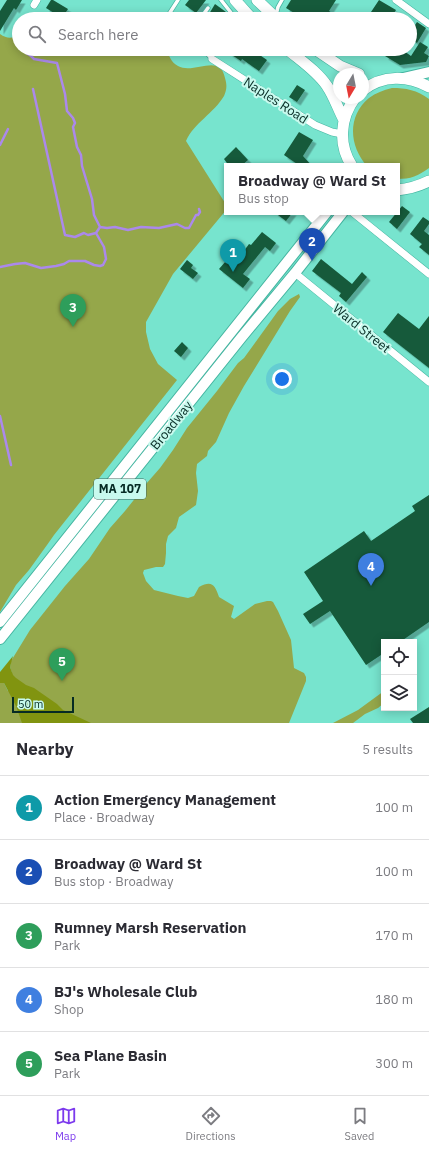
<!DOCTYPE html>
<html lang="en">
<head>
<meta charset="utf-8">
<style>
  body { margin:0; font-family:"IBM Plex Sans",sans-serif; background:#f7f7f7; color:#2b2b33 }
  .controls { position:absolute; right:12px; bottom:12px; display:grid; overflow:hidden; border-radius:0px; box-shadow:0 2px 10px #0003 }
  .controls button { width:36px; height:36px; display:grid; place-items:center; padding:0; border:0; border-bottom:1px solid #e1e1e2; background:#fff; color:#2b2b33; font:20px sans-serif }
  .compass { position:absolute; left:333px; top:68px; width:36px; height:36px; border-radius:50%; background:#fff; box-shadow:0 2px 10px #0003; rotate:190deg }
  .scale { position:absolute; left:12px; bottom:10px; width:62px; box-sizing:border-box; padding-left:4px; border:2px solid #062b24; border-top:0; font-size:11px; line-height:14px; white-space:nowrap; color:#062b24; -webkit-text-stroke:3px #c8faee; paint-order:stroke }
  .you { position:absolute; left:282px; top:379px; width:14px; height:14px; margin:-10px; border:3px solid #fff; border-radius:50%; background:#1a73e8; box-shadow:0 0 0 6px #1a73e833 }
  .badge { display:grid; place-items:center; width:26px; height:26px; border-radius:50%; background:#7c3aed; color:#fff; font-size:13px; font-weight:700 }
  .pin { position:absolute; translate:-50% -33px; filter:drop-shadow(0 1px 2px #0008) }
  .pin::after { content:''; position:absolute; top:21px; width:14px; height:12px; background:inherit; clip-path:polygon(0 0,100% 0,50% 100%) }
  .popup { position:absolute; left:224px; top:163px; width:176px; height:52px; box-sizing:border-box; display:grid; place-content:center; border-radius:0px; background:#fff; filter:drop-shadow(0 1px 3px #0005); font-size:13px; white-space:nowrap; color:#7c7c81 }
  .popup b { font-size:15px; color:#2b2b33 }
  .popup::after { content:''; position:absolute; left:50%; top:100%; margin-left:-8px; border:8px solid transparent; border-top-color:#fff }
  .list { margin:0; padding:0; list-style:none }
  h2 { display:flex; justify-content:space-between; align-items:center; height:52px; margin:0; padding:0 16px; font-size:17px }
  h2 small { font-size:13px; font-weight:400; color:#7c7c81 }
  .list li { display:grid; grid-template-columns:26px 1fr auto; gap:12px; align-items:center; box-sizing:border-box; height:64px; padding:0 16px; border-top:1px solid #e1e1e2 }
  .list b { display:block; font-size:15px; white-space:nowrap }
  .list p { margin:0; font-size:13px; white-space:nowrap; color:#7c7c81 }
  .list em { font-size:13px; font-style:normal; color:#7c7c81 }
  .icon { flex:none; width:22px; height:22px; fill:none; stroke:currentColor; stroke-width:2; stroke-linecap:round; stroke-linejoin:round }
  .map { position:relative; flex:none; width:429px; height:723px; overflow:hidden }
  .search { position:absolute; background:#fff; box-shadow:0 2px 10px #0003; left:12px; right:12px; top:12px; height:44px; display:flex; align-items:center; gap:10px; box-sizing:border-box; padding:0 14px; border-radius:22px; color:#7c7c81; font-size:15px }
  .sheet { height:372px; background:#fff }
  nav { display:flex; justify-content:space-around; align-items:center; box-sizing:border-box; height:56px; border-top:1px solid #e1e1e2; background:#fff; font-size:11px; color:#7c7c81 }
  nav a { display:grid; justify-items:center; gap:2px }
  nav .on { color:#7c3aed }
  .map>svg:first-child { display:block }
  .green { fill:#95a74a }
  .forest { fill:#819410 }
  .lines { fill:none; stroke-linecap:round; stroke-linejoin:round }
  .stream { stroke:#ab89eb; stroke-width:2.5 }
  .building { fill:#165a3b; filter:url(#shadow) }
  .service-casing { stroke:#45b5a1; stroke-width:5 }
  .minor-casing { stroke:#45b5a1; stroke-width:8 }
  .primary-casing { stroke:#45b5a1; stroke-width:12 }
  .trunk-casing { stroke:#45b5a1; stroke-width:12 }
  .service { stroke:#fff; stroke-width:3.5 }
  .minor { stroke:#fff; stroke-width:7 }
  .primary { stroke:#fff; stroke-width:10 }
  .trunk { stroke:#fff; stroke-width:11 }
  .labels { text-anchor:middle; stroke-width:4; stroke-linejoin:round; paint-order:stroke }
  .shield { fill:#c8faee; stroke:#406961; stroke-width:1 }
  .shield-label { font-size:12px; font-weight:bold; fill:#062b24 }
  .street-label { font-size:13px; fill:#062b24; stroke:#c8faee }
</style>
</head>
<body>
<div class="map">
<svg width="429" height="723" viewBox="0 0 429 723">
  <defs>
    <filter id="shadow"><feDropShadow dx="3.5" dy="3.5" stdDeviation="0" flood-color="#0004"/></filter>
  </defs>
  <rect width="100%" height="100%" fill="#77e4ce"/>
  <path class="green" d="M0,34C7,39 11,38 19,36V49H165C170,55 170,62 178,66C194,75 220,52 225,78C227,85 227,89 224,96C214,113 194,123 186,141L227,206V209L173,274L146,322V332L150,349L158,364L177,380L54,535L47,545L29,570L16,585L0,612Z
    M392,88C406,88 417,90 429,99V168C418,176 411,179 397,179V166H367C349,146 347,116 369,98C376,93 383,90 392,88Z
    M299,294L300,297L290,311L244,386L229,413L216,442L208,451L207,456L197,464L196,473L198,491L196,505L179,517L176,528L168,536L166,544V553L165,564L163,567H156L144,570L143,573L146,581L154,590L178,596L188,598L194,596L199,587C212,580 215,585 219,597L234,606L231,617L234,619L255,604L267,601H271L273,602L278,611L291,640L294,668L304,673L306,677V681L289,723H0V683H4L8,691L12,673L10,667L11,661L30,630L65,586L89,559L110,528L125,511L141,491L146,484L160,468L173,450L187,428L217,391L238,363L244,358L278,311L290,299Z
    M384,691V703L378,708L365,714L353,723H333L358,710Z"/>
  <path class="forest" d="M13,656L10,667L13,675L16,678L26,685L34,688L57,704L63,710L91,723H22L16,706L4,683H0V672Z"/>
  <g class="lines">
    <path class="stream" d="M26,53L31,56L34,59L57,63L65,94L67,111L73,118L75,123L73,127L77,147L81,155L82,166L92,199L94,215L100,227
      M33,89L65,235L75,237L84,233L88,235L96,233L100,227L107,228L115,227L128,230L141,227L159,228L177,224L185,228H189L196,215H198L200,212L199,209
      M0,145L8,129
      M0,267L15,264L25,263L41,268L56,266L64,264L69,261H85L94,265L100,266L103,265L106,259L104,247L96,233
      M0,416L11,465"/>
  </g>
  <path class="building" d="M7,0H22L16,10L14,8L0,31V11Z
    M51,0H53L68,9L62,18L46,8Z
    M189,0H206L196,13L185,5Z
    M291,0H336L329,11L343,19H304L286,8Z
    M379,0L396,10L390,19H382L371,12Z
    M215,4L226,12L222,19H206Z
    M417,22L426,28L417,43L410,38V33Z
    M420,42L428,47L424,53L429,56L426,62L400,65L385,56L389,49H396L402,53L404,51L411,56Z
    M232,49H251L267,60L259,71L242,59L241,61L229,53Z
    M297,85L305,90L297,102L289,97Z
    M299,132L313,140L303,156L312,166H300L284,155Z
    M236,147L248,160L241,166H229L224,159Z
    M402,206L410,212L397,229L389,222Z
    M274,212H293L286,221Z
    M423,217L429,221V224L424,231L429,235V255L419,247L422,244L410,234Z
    M262,232L276,243L270,251L265,247L243,274L250,279L243,288L219,269L232,254L238,259L249,244L251,245Z
    M321,259L352,284L362,272L367,277L346,302L339,296L341,293L312,271Z
    M187,260L193,265L191,268L198,273L193,279L180,269Z
    M398,313L419,329L429,316V368L383,332Z
    M182,342L188,348L181,357L174,351Z
    M429,495V622L400,642H384V653L366,665L330,611L310,624L303,614L323,601L304,572L364,531L371,541L415,511L412,506Z
    M429,707V723H413L410,719Z"/>
  <g class="lines">
    <defs>
      <path id="service" d="M221,0L236,19
        M242,12V19
        M276,15L278,7L282,0
        M173,19L169,14L178,0
        M200,19L208,8
        M203,49L212,59"/>
      <path id="minor" d="M396,0L429,24
        M34,5L37,0
        M212,59L315,125L332,132L342,134
        M352,212L429,274
        M295,273L429,382"/>
      <path id="primary" d="M403,78L429,72
        M0,622L327,212
        M0,639L241,338L295,273L343,212"/>
      <path id="trunk" d="M235,0L252,19
        M257,0L277,19
        M287,49C300,60 317,71 327,86C334,96 338,109 344,120
        M315,49L340,66L359,74
        M363,90C383,75 407,75 429,87
        M352,166C338,145 340,118 355,98
        M397,190C409,189 419,186 429,181"/>
    </defs>
    <use href="#service" class="service-casing"/>
    <use href="#minor" class="minor-casing"/>
    <use href="#primary" class="primary-casing"/>
    <use href="#trunk" class="trunk-casing"/>
    <use href="#service" class="service"/>
    <use href="#minor" class="minor"/>
    <use href="#primary" class="primary"/>
    <use href="#trunk" class="trunk"/>
  </g>
  <g class="labels">
    <rect class="shield" x="94" y="479" width="52" height="20" rx="3"/>
    <g class="shield-label">
      <text x="120" y="493">MA 107</text>
    </g>
    <g class="street-label">
      <text transform="translate(276 100) rotate(33)" y="5">Naples Road</text>
      <text transform="translate(362 328) rotate(39)" y="5">Ward Street</text>
      <text transform="translate(171 425) rotate(-51)" y="5">Broadway</text>
    </g>
  </g>
</svg>
<div class="controls">
<button><svg class="icon" aria-label="locate" viewBox="0 0 24 24"><circle cx="12" cy="12" r="6"/><path d="M12 2v4M12 18v4M2 12h4M18 12h4"/></svg></button>
<button><svg class="icon" aria-label="layers" viewBox="0 0 24 24"><path d="M12 4l9 5-9 5-9-5zM3 14l9 5 9-5"/></svg></button>
</div>
<svg class="compass" viewBox="-18 -18 36 36"><path d="M0-13l5 13h-10z" fill="#e53935"/><path d="M0 13l5-13h-10z" fill="#7c7c81"/></svg>
<div class="scale">50 m</div>
<div class="you"></div>
<div class="pin badge" style="left:233px;top:272px;background:#0f9aa8">1</div>
<div class="pin badge" style="left:312px;top:261px;background:#1a4fb4">2</div>
<div class="popup"><b>Broadway @ Ward St</b>Bus stop</div>
<div class="pin badge" style="left:73px;top:327px;background:#2e9e5b">3</div>
<div class="pin badge" style="left:371px;top:586px;background:#3f7fe0">4</div>
<div class="pin badge" style="left:62px;top:681px;background:#2e9e5b">5</div>
<div class="search"><svg class="icon" aria-label="search" viewBox="0 0 24 24"><circle cx="10" cy="10" r="6"/><path d="M15 15l6 6"/></svg>Search here</div>
</div>
<section class="sheet">
<h2>Nearby<small>5 results</small></h2>
<ul class="list">
<li><span class="badge" style="background:#0f9aa8">1</span><div><b>Action Emergency Management</b><p>Place · Broadway</p></div><em>100 m</em></li>
<li><span class="badge" style="background:#1a4fb4">2</span><div><b>Broadway @ Ward St</b><p>Bus stop · Broadway</p></div><em>100 m</em></li>
<li><span class="badge" style="background:#2e9e5b">3</span><div><b>Rumney Marsh Reservation</b><p>Park</p></div><em>170 m</em></li>
<li><span class="badge" style="background:#3f7fe0">4</span><div><b>BJ's Wholesale Club</b><p>Shop</p></div><em>180 m</em></li>
<li><span class="badge" style="background:#2e9e5b">5</span><div><b>Sea Plane Basin</b><p>Park</p></div><em>300 m</em></li>
</ul>
</section>
<nav>
<a class="on"><svg class="icon" aria-label="map" viewBox="0 0 24 24"><path d="M3 6l6-2 6 2 6-2v14l-6 2-6-2-6 2zM9 4v14M15 6v14"/></svg>Map</a>
<a><svg class="icon" aria-label="directions" viewBox="0 0 24 24"><path d="M12 3l9 9-9 9-9-9zM9 14v-3h6M13 9l2 2-2 2"/></svg>Directions</a>
<a><svg class="icon" aria-label="saved" viewBox="0 0 24 24"><path d="M7 4h10v16l-5-4-5 4z"/></svg>Saved</a>
</nav>
</body>
</html>
